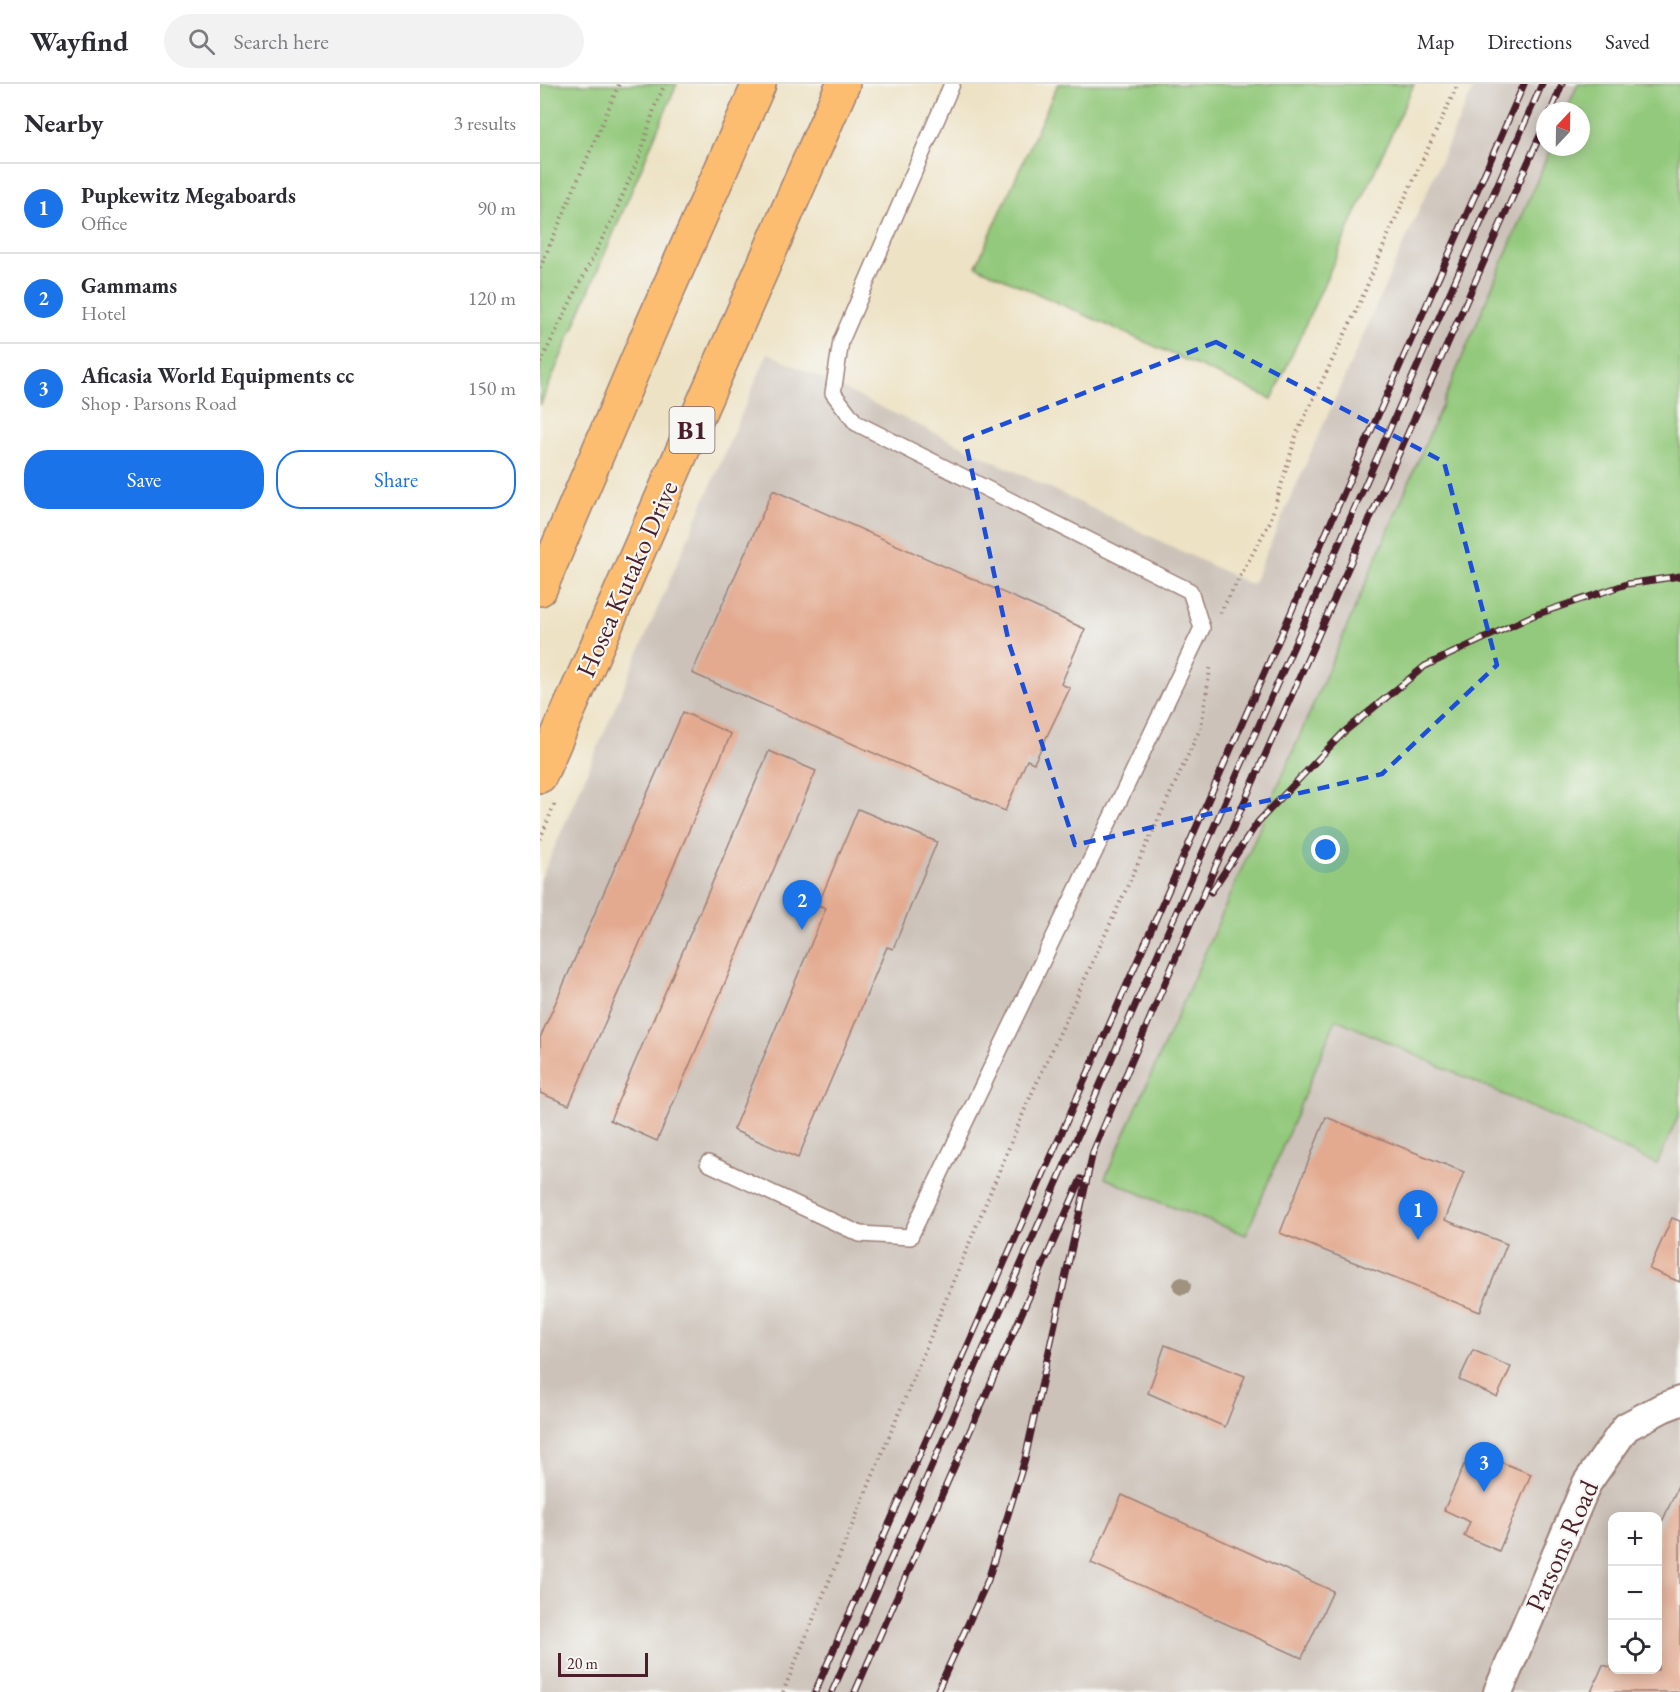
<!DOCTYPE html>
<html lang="en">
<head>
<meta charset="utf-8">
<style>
  body { margin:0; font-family:"EB Garamond",serif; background:#f2f2f3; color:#2b2b33 }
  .controls { position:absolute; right:18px; bottom:18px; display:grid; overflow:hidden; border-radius:12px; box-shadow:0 3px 15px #0003 }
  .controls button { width:54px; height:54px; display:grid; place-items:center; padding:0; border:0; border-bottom:2px solid #e1e1e2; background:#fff; color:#2b2b33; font:30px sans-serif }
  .compass { position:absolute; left:996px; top:18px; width:54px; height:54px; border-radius:50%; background:#fff; box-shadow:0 3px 15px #0003; rotate:22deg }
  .scale { position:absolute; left:18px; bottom:15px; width:90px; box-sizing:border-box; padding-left:6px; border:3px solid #4a1f2b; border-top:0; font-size:16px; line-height:21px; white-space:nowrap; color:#4a1f2b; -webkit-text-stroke:4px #f6f6f2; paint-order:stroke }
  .you { position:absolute; left:786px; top:766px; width:21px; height:21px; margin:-15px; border:4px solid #fff; border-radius:50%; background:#1a73e8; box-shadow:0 0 0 9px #1a73e833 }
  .badge { display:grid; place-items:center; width:39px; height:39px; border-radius:50%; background:#1a73e8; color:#fff; font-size:20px; font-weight:700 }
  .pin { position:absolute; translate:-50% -50px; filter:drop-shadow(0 2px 3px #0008) }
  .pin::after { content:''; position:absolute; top:32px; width:21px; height:18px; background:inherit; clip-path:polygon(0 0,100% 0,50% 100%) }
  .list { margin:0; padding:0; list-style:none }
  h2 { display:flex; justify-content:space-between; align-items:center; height:78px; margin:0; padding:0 24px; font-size:26px }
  h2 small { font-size:20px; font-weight:400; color:#7c7c81 }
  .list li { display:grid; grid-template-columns:39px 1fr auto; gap:18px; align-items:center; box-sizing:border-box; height:90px; padding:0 24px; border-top:2px solid #e1e1e2 }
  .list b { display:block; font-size:22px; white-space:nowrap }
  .list p { margin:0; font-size:20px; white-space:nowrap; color:#7c7c81 }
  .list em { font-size:20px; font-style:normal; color:#7c7c81 }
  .actions { display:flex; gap:12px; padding:18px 24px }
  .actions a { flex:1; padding:14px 0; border:2px solid #1a73e8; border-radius:24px; text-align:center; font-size:21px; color:#1a73e8 }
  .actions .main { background:#1a73e8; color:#fff }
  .icon { flex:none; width:33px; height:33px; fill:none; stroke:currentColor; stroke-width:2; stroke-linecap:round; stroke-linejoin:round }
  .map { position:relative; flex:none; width:1140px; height:1608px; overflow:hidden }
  header { display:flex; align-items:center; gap:36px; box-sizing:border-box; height:84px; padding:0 30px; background:#fff; border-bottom:2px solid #e1e1e2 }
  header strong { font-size:28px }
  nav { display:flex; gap:33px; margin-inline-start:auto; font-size:21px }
  .search { width:420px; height:54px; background:#f2f2f3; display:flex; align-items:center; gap:15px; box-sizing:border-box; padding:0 21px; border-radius:33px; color:#7c7c81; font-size:22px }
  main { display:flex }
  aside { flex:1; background:#fff }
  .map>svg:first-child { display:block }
  .industrial { fill:#ccc2b9; fill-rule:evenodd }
  .green { fill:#93c97b; stroke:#6e7453; stroke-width:1.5 }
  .building { fill:#e3aa90 }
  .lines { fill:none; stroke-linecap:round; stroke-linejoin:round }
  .lane-casing { stroke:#9c8078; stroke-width:18 }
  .street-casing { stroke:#9c8078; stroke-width:32 }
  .primary-casing { stroke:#9c8078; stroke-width:36 }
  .path { stroke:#9c8078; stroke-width:4; stroke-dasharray:1.5 4.5; stroke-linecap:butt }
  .lane { stroke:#fff; stroke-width:15 }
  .street { stroke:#fff; stroke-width:28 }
  .primary { stroke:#fcbd6f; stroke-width:33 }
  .rail-casing { stroke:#4a1f2b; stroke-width:7 }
  .rail { stroke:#f6f6f2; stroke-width:4.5; stroke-dasharray:14; stroke-linecap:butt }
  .tree { fill:#9f937d }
  .marked { fill:none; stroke:#1d4ed8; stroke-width:4.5; stroke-dasharray:12 8; stroke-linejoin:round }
  .labels { text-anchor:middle; stroke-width:4.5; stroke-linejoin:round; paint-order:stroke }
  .shield { fill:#f6f6f2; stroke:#7e6067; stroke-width:1.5 }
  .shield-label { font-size:26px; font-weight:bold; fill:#4a1f2b }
  .street-label { font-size:27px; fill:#4a1f2b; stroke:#f6f6f2 }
</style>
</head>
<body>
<header>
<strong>Wayfind</strong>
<div class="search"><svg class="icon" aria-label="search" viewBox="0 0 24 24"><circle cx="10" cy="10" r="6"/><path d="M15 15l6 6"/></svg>Search here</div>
<nav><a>Map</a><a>Directions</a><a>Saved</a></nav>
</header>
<main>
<aside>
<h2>Nearby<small>3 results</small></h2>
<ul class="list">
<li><span class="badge">1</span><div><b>Pupkewitz Megaboards</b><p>Office</p></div><em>90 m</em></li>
<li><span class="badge">2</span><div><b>Gammams</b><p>Hotel</p></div><em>120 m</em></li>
<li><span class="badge">3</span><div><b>Aficasia World Equipments cc</b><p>Shop · Parsons Road</p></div><em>150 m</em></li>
</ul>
<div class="actions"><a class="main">Save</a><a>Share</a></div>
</aside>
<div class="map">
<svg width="1140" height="1608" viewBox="0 0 1140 1608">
  <rect width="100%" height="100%" fill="#f6f6f2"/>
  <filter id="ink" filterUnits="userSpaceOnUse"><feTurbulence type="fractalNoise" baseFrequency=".0167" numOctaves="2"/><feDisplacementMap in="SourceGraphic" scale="12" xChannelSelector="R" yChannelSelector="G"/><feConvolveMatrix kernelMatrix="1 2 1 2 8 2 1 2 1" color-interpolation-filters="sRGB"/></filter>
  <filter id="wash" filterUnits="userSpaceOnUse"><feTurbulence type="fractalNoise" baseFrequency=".008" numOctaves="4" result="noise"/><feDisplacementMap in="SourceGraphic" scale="24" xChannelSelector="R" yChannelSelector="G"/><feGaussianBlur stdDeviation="1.35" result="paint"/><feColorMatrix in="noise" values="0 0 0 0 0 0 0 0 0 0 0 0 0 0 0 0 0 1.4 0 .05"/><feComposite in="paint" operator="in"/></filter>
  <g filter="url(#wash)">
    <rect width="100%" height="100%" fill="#ede2c4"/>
    <path class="industrial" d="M935,0H1140V1608H0V797L228,269L712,501ZM1005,27H1041V63H1005ZM1072,1432H1118V1586H1072Z"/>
    <path class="green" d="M0,0H137L0,322Z
      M518,0H874L732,315L436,182Z
      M1038,0H1140V1028L1117,1080L796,935L706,1151L619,1118L565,1094C718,752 866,408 1011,63H1041V27H1026Z"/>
    <g id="blocks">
      <path class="building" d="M233,406L545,545L521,600L530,604L494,679L487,676L465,727L152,589Z
        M143,628L191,650L29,1021L0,1009V954Z
        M229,667L276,687L117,1057L70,1036Z
        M318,725L397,758L353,865L347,863L258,1074L193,1046L286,824L278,821Z
        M786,1033L924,1088L905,1136L967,1160L940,1228L740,1149Z
        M1132,1134L1140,1137V1198L1109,1185Z
        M625,1261L705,1292L685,1343L608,1309Z
        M933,1266L971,1283L957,1313L919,1296Z
        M953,1375L991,1390L959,1467L924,1452L930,1438L904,1426L924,1381L946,1389Z
        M1140,1398V1608H1051L1063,1581L1070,1583L1072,1579V1586H1118V1447Z
        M582,1411L793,1507L762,1574L551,1479Z"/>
    </g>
  </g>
  <g filter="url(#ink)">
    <use href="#blocks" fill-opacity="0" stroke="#9c8078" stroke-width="1.5"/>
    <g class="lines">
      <defs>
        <path id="lane" d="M168,1079L320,1150L370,1153L662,544L650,507L316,339L293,309L301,257L412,0"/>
        <path id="street" d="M958,1608L1047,1399L1086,1343L1122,1324L1140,1317"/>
        <path id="primary" d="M0,505L110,246L219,0
          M0,692L303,0"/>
      </defs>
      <use href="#lane" class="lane-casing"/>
      <use href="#street" class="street-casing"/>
      <use href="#primary" class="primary-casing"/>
      <path class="path" d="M0,184L79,0
        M0,279L74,131L101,69L115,22L125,0
        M680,529L730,438L757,349L819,221L852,142L918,0
        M0,755L15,719
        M243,1608L487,1020L661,643L671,580"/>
      <use href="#lane" class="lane"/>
      <use href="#street" class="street"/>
      <use href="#primary" class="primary"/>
      <defs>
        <path id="rail" d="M1011,27L1022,0
          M671,808L718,738L804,648L885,582L992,532L1087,500L1140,492
          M275,1608L984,0
          M292,1608L1002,0
          M315,1608L541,1095
          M397,1608L448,1496L485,1375L553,1068L651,838L1005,40"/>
      </defs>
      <use href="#rail" class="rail-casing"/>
      <use href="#rail" class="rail"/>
    </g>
    <circle class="tree" cx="642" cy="1202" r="9"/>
  </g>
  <path class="marked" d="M676,258L904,378L957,581L842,690L535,761L469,559L425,355Z"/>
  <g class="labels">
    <rect class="shield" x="129.5" y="323" width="45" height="46" rx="4.5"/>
    <g class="shield-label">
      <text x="152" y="355">B1</text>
    </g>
    <g class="street-label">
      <text transform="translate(87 495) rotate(-66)" y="9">Hosea Kutako Drive</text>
      <text transform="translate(1022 1462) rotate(-66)" y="9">Parsons Road</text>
    </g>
  </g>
</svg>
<div class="controls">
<button>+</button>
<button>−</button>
<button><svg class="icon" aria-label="locate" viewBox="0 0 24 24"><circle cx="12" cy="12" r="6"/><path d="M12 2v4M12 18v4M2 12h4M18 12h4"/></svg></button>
</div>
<svg class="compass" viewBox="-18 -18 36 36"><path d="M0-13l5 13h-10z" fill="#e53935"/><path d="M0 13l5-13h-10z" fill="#7c7c81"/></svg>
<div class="scale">20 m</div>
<div class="you"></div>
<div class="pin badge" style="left:878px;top:1156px">1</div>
<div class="pin badge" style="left:262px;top:846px">2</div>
<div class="pin badge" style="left:944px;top:1408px">3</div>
</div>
</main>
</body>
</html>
